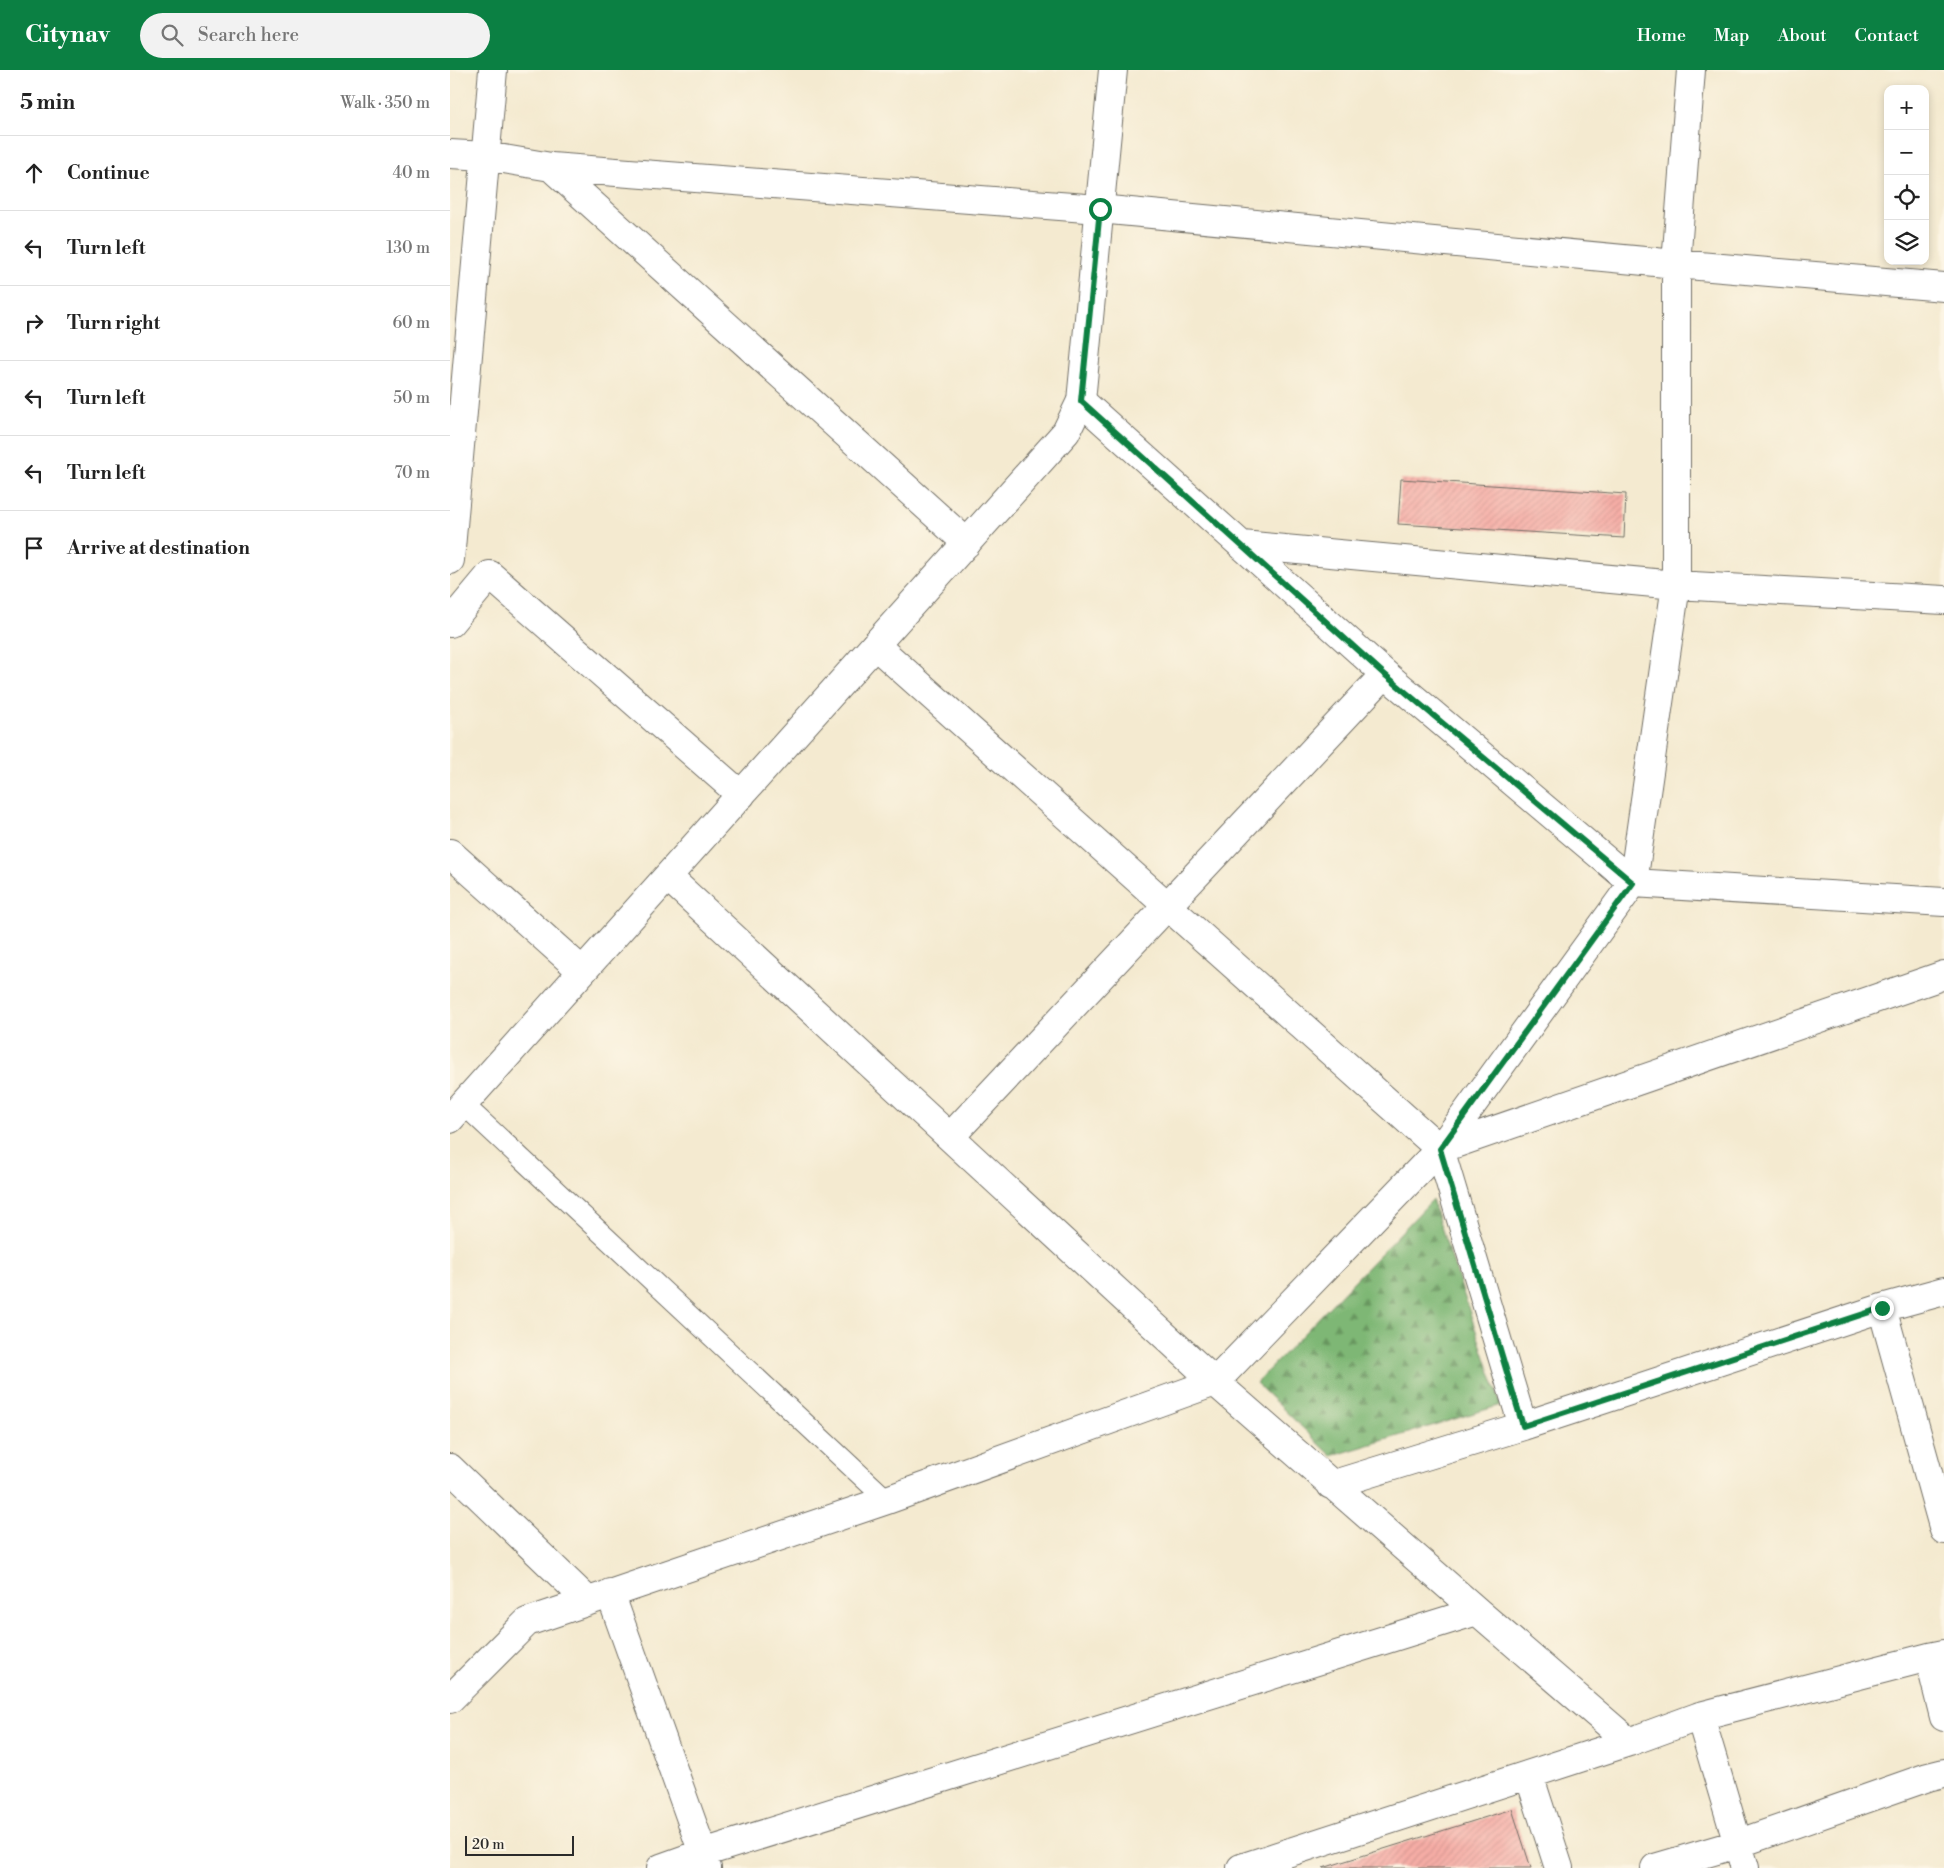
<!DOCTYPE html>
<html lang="en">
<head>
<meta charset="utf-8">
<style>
  body { margin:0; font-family:"Libre Bodoni",serif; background:#f2f2f2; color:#222 }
  .controls { position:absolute; right:15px; top:15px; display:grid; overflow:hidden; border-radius:10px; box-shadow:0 2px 8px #0003 }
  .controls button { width:45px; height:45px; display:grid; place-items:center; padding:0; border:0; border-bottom:1px solid #e0e0e0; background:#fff; color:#222; font:25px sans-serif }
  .scale { position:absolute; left:15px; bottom:12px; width:109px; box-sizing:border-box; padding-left:5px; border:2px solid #2b2b2b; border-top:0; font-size:14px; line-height:18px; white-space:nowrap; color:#2b2b2b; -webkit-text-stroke:4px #fcf5e5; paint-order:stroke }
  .stop { position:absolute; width:15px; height:15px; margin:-11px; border:4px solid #0b8043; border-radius:50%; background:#fff }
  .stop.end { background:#0b8043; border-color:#fff; box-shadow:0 1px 5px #0008 }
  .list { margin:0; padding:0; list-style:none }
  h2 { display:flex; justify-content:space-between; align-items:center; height:65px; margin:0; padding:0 20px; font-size:21px }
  h2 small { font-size:16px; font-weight:400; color:#767676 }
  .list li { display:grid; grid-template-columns:32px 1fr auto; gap:15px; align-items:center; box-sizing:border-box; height:75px; padding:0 20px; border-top:1px solid #e0e0e0 }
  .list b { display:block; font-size:19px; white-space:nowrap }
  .list em { font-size:16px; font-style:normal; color:#767676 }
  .icon { flex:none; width:28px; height:28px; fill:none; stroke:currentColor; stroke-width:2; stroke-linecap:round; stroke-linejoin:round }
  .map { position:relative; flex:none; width:1494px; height:1798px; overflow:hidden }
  header { display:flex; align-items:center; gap:30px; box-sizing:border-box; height:70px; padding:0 25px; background:#0b8043; color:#fff }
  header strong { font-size:24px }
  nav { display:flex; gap:28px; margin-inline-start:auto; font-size:18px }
  .search { width:350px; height:45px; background:#f2f2f2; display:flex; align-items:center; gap:12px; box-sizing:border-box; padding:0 18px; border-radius:28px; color:#767676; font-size:19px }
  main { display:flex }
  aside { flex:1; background:#fff }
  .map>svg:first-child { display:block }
  .forest { fill:url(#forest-firs); stroke:#547150 }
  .building { fill:url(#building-hatch) }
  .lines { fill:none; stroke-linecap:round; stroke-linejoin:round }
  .service-casing { stroke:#716e65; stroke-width:22 }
  .minor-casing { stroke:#716e65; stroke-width:30 }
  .tertiary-casing { stroke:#716e65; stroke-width:30 }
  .service { stroke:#fff; stroke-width:20 }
  .minor { stroke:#fff; stroke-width:28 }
  .tertiary { stroke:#fff; stroke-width:28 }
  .route { stroke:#0b8043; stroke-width:6 }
</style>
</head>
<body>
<header>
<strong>Citynav</strong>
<div class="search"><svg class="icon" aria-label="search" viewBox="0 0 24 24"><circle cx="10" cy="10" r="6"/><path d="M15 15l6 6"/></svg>Search here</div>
<nav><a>Home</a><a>Map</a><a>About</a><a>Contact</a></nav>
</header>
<main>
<aside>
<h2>5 min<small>Walk · 350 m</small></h2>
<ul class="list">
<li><svg class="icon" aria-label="ahead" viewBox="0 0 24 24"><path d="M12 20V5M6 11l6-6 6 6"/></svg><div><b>Continue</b></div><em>40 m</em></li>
<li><svg class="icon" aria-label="left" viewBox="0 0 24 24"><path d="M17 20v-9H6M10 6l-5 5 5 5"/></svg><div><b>Turn left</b></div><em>130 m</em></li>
<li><svg class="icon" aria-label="right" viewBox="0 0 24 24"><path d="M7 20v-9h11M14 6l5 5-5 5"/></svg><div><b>Turn right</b></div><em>60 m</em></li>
<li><svg class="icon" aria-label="left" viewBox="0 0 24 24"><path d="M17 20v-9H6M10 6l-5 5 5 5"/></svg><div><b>Turn left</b></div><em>50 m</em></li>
<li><svg class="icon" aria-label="left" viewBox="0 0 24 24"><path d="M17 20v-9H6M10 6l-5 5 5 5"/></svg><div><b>Turn left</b></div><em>70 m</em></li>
<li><svg class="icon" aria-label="arrive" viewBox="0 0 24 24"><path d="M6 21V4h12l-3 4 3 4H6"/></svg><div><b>Arrive at destination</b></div></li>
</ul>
</aside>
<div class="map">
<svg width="1494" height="1798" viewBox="0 0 1494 1798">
  <defs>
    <pattern id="forest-firs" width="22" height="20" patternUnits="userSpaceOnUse" patternTransform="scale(1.25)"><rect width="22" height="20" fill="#7eb774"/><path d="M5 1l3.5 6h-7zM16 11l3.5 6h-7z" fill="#67955f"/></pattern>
    <pattern id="building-hatch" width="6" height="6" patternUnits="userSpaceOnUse" patternTransform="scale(1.25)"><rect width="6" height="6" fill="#f6ada6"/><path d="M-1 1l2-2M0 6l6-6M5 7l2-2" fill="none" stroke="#d3958f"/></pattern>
  </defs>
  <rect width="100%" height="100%" fill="#fcf5e5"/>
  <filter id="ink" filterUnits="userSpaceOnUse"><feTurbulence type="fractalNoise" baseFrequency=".02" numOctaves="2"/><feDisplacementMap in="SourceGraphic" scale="10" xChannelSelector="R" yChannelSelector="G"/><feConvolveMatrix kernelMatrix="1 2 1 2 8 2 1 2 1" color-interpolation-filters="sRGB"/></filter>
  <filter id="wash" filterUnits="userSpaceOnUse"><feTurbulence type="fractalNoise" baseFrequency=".0096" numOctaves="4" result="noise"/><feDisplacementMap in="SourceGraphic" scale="20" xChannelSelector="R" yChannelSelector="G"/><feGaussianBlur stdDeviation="1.12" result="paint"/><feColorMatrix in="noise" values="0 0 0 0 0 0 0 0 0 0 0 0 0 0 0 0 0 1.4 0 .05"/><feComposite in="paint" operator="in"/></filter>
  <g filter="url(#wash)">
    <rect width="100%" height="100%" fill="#f4ead0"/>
    <path class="forest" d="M982,1130L1051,1335L882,1386L806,1313Z"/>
    <g id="blocks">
      <path class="building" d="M951,409L1176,424L1174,468L948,454Z
        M1062,1739L1081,1798H873Z"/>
    </g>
  </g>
  <g filter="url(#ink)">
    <use href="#blocks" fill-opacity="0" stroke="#716e65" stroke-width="1"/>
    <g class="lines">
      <defs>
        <path id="service" d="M13,1034L437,1430"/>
        <path id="minor" d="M0,84L36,86L101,97L649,139L1226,194L1494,217
          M101,97L517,473
          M792,475L1226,515L1494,530
          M0,490L43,0
          M0,553L40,505L291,725
          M425,575L990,1079L1073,1356L881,1415
          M935,604L1183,813L1494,832
          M0,783L132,901
          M500,1067L935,604L631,331
          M990,1079L1494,905
          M1432,1238L1494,1460
          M1073,1356L1432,1238L1494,1221
          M0,1398L138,1531
          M160,1523L253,1783L257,1798
          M1027,1541L1179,1672
          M1479,1587L1494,1647
          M0,1629L77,1552L437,1430L765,1312L990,1079L1183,813L1226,515V194L1241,0
          M1250,1646L1295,1798
          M1079,1705L1109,1798
          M211,1798L253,1783L1027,1541L765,1312L218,807
          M791,1798L1179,1672L1250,1646L1479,1587L1494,1584
          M1205,1798L1287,1774L1478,1707L1494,1703"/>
        <path id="tertiary" d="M0,1049L616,362L631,331L663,0"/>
      </defs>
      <use href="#service" class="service-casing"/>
      <use href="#minor" class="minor-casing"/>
      <use href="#tertiary" class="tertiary-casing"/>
      <use href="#service" class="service"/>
      <use href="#minor" class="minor"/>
      <use href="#tertiary" class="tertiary"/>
    </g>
  </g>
  <g class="lines" filter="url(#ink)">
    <path class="route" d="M650,139L631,331L934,604L1183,813L990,1079L1073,1356L1432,1238"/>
  </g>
</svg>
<div class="controls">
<button>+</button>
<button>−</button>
<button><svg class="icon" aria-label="locate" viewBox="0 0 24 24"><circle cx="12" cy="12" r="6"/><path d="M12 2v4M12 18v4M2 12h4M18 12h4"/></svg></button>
<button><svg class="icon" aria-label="layers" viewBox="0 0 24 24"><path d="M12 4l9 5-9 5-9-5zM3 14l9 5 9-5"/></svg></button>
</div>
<div class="scale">20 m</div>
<div class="stop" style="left:650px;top:139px"></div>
<div class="stop end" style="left:1432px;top:1238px"></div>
</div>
</main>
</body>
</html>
